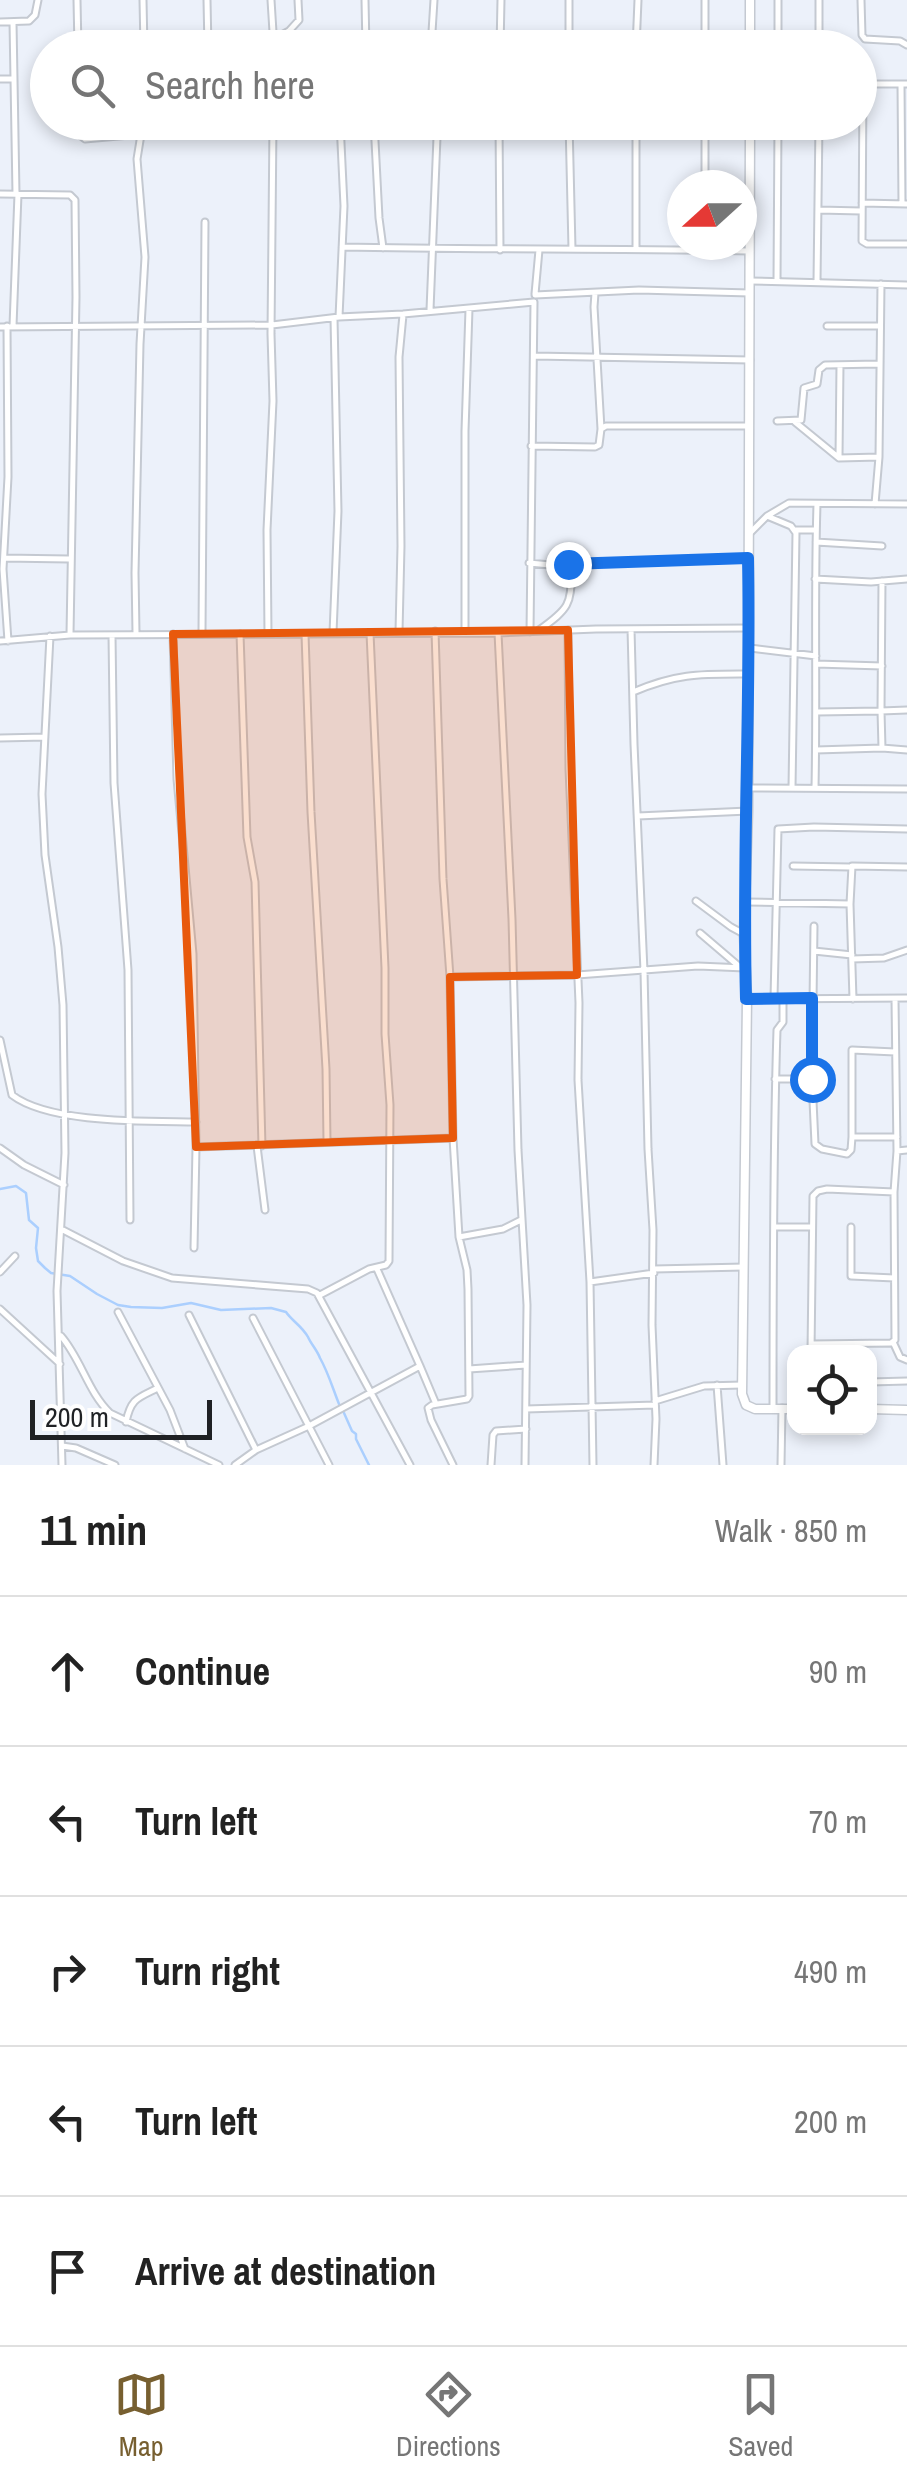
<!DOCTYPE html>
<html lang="en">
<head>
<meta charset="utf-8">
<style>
  body { margin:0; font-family:"Archivo Narrow",sans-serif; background:#f2f2f2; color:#222 }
  .controls { position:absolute; right:30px; bottom:30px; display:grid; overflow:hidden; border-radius:20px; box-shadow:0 5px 15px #0003 }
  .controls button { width:90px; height:90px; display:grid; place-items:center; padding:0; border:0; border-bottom:2px solid #e0e0e0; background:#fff; color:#222; font:50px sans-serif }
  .compass { position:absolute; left:667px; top:170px; width:90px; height:90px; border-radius:50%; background:#fff; box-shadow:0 5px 15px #0003; rotate:249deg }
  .scale { position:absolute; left:30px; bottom:25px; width:182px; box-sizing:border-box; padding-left:10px; border:5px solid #1f2124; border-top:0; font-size:28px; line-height:35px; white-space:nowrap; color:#1f2124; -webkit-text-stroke:8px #fefefe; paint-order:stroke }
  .stop { position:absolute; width:30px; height:30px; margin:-22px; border:8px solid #1a73e8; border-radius:50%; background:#fff }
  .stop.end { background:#1a73e8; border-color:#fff; box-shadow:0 2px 10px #0008 }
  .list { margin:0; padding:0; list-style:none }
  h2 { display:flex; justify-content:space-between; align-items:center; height:130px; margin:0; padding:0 40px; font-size:42px }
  h2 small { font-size:32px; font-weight:400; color:#767676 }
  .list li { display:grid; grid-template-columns:65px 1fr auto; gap:30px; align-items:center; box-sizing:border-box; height:150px; padding:0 40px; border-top:2px solid #e0e0e0 }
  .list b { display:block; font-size:38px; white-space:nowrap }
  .list em { font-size:32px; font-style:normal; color:#767676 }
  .icon { flex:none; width:55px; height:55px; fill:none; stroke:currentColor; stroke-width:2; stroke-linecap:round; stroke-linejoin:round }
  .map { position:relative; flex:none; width:907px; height:1465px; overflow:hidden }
  .search { position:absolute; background:#fff; box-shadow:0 5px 15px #0003; left:30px; right:30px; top:30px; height:110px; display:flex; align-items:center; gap:25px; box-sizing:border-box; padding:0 35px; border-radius:55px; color:#767676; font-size:38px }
  .sheet { height:880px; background:#fff }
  nav { display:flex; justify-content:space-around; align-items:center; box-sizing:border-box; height:140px; border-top:2px solid #e0e0e0; background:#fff; font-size:28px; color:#767676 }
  nav a { display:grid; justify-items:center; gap:5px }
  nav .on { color:#775f30 }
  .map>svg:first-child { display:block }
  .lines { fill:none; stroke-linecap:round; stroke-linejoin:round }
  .stream { stroke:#abcffe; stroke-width:2.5 }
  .street-casing { stroke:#c4c9d1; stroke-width:9 }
  .secondary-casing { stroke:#c4c9d1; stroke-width:11 }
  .street { stroke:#fff; stroke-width:5 }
  .secondary { stroke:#fff; stroke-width:8 }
  .route { stroke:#1a73e8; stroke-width:12 }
  .marked { fill:#e8590c; fill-opacity:0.2; stroke:#e8590c; stroke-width:8; stroke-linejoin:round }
</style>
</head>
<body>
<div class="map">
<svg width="907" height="1465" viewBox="0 0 907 1465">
  <rect width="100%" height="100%" fill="#ecf1fa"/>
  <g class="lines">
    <path class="stream" d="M0,1189L16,1186L26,1193L29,1220L38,1228L36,1248L38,1261L45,1268L51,1273L70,1276L97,1294L118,1305L131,1307L162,1308L191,1303L221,1310L271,1308L286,1312C292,1321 302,1326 308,1337C311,1344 317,1350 320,1358C328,1372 333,1389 339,1404
      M344,1413L352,1431L356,1434V1439L369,1465"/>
    <defs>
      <path id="street" d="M77,0L78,48
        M143,0L144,48
        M207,0L208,48
        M271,0L274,48
        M365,0L366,48
        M705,0V48
        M861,0L862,35L865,39L900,41L907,45
        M0,22L29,21L35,15L38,0
        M13,22L16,194
        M274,39L289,31L299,20L298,0
        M431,48L434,0
        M500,48L501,0
        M569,48V0
        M636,48L638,0
        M778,48V0
        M819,48V0
        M0,79H14
        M862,84H907
        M863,84L862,241L867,244H907
        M901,84L902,204
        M80,122L81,136L85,139L141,134
        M374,122L379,218L383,248
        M499,122L500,250
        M569,122L572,249
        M636,122V248
        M705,185V122
        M0,194L70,195L75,200L76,297L70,634
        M862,203L907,204
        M819,210L861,211
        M342,247C478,250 613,248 749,251
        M750,281L907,285
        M777,281L778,122
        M817,282L819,122
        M595,293L594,307L601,429
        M535,294L539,250
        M535,295L639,290L750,293
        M430,310L437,137L436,122
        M339,317L344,206L340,122
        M7,326L8,477L3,569L8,641
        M13,326L18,194
        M827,326H880
        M0,327L272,325L339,317L403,314L534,302L530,632
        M534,356L750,360
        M777,421L801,420L804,388L817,384L819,370L825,365L879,364
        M795,422L839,458L879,457
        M531,446L595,447L599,445L601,429L606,426H747
        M839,457L840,365
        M875,504L879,457L881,284
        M767,516L791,526L796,533L792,788
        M795,530H816
        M751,532L767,516L789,503L907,504
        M816,542L882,546
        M4,558L69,559
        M529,563L550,565L747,558
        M815,579L871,582L907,579
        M631,629L634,744L644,971L648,1149L653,1230L652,1325L656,1419L654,1465
        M539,630C573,606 570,604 572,564
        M568,630L569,769L579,1003L578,1080L590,1282L593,1465
        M435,631L443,879L450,977L453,1138L459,1237L467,1270L468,1289L469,1396L467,1399L432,1405L428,1408L431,1420L453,1465
        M465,631V431L469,309
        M399,632L401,546L399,357L403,315
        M136,633L135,573L140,344L145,257L137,159L143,122
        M202,633L205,222
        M333,633L338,511L334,318
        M498,633L512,919L518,1150L527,1305L525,1465
        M173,634L177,779L193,954L196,1147L194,1248
        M240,634L247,837L255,882L262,1146
        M268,634L267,530L273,401L271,334L273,122
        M305,634L311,812L326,1069L327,1142
        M112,635L114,783L128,970L130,1220
        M50,636L42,794L45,855L58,947L63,1005L65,1153L57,1291L62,1465
        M0,641L70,635L498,633L596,629L748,628
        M750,648L816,656
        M816,664L882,666
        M633,692C677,673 701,674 747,674
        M817,712L881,711L882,581
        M0,738L45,737
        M882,748L907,750
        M816,750L882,748L881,711L907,710
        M748,788L907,789
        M815,788C817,693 814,598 817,504
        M638,816L748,811
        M793,866L850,867
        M696,901L731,927L744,934
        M746,902L850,904L852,866L907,867
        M850,904L853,999
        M814,926L812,1079L815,1144L822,1149L847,1154L851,1150L852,1137H897
        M700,933L741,968
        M814,951L852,955
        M852,959L884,958L907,950
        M450,977L577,975L698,966L745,968
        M774,998L778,829L814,827L907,829
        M747,999L907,998
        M0,1040L12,1095C50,1124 147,1121 196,1122
        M775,1079H812
        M852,1137V1050L895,1052
        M257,1146L265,1210
        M196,1147L453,1138
        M0,1148L24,1165L64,1185
        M897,1151L907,1150
        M775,1227H812
        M851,1227V1276L894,1278
        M63,1230L123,1261L172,1278L308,1289L317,1293L410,1465
        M459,1237L503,1229L521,1220
        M654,1269L744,1267
        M0,1272L15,1256
        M590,1282L654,1273
        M320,1295L369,1269L386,1265L389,1261L390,1105L385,1034V968L370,633
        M0,1309L60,1364
        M118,1312L170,1410L185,1449
        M189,1315L256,1450
        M253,1318L329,1465
        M61,1336C81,1359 88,1392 110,1413L219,1465
        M893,1342L900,1357L907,1360
        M811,1344L891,1343L895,1340L894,1192L897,1151L895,999
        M811,1352L813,1196L818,1191L827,1189L894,1192
        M420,1366L436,1404
        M469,1369L526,1365
        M870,1382L907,1381
        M717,1385L723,1465
        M655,1401L704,1386L742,1385
        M526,1409L655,1405
        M773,1409C773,1282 773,1156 777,1030L783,1022V998
        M126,1422C131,1398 138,1398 158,1388
        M62,1446L76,1448L115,1465
        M235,1465L256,1450L309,1426L420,1366L377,1269
        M491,1465L493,1435L496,1431L526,1429
        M781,1465L782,1408"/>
      <path id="secondary" d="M750,0V48
        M750,122L748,811L744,934L747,999L742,1394L746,1405L755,1409H794
        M870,1409L907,1410"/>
    </defs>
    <use href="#street" class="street-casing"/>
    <use href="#secondary" class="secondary-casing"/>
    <use href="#street" class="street"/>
    <use href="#secondary" class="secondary"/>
  </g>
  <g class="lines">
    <path class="route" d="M568,564L748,558C751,705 742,853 746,999L812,998V1079"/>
  </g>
  <path class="marked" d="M568,630L577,975L450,977L453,1138L196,1147L173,634Z"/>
</svg>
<div class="controls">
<button><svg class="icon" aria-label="locate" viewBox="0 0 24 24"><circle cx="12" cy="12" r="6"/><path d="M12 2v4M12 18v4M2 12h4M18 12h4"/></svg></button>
</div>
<svg class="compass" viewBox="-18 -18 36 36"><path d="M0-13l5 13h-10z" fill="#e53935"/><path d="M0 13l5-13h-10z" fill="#767676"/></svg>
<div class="scale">200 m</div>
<div class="stop" style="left:812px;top:1079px"></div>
<div class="stop end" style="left:568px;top:564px"></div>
<div class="search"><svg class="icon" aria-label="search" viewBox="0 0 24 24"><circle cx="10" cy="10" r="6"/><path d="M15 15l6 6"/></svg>Search here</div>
</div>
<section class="sheet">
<h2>11 min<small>Walk · 850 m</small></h2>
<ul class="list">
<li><svg class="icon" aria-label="ahead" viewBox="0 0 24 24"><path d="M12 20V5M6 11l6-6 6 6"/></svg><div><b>Continue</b></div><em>90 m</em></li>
<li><svg class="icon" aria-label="left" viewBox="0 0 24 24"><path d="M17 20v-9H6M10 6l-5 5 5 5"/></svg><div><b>Turn left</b></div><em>70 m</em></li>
<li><svg class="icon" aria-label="right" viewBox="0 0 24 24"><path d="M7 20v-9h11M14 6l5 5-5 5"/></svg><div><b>Turn right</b></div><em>490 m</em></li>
<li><svg class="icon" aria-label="left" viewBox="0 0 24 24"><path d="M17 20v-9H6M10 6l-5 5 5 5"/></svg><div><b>Turn left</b></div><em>200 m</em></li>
<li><svg class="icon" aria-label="arrive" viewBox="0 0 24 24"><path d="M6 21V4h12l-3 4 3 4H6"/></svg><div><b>Arrive at destination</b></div></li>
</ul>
</section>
<nav>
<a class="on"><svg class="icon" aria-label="map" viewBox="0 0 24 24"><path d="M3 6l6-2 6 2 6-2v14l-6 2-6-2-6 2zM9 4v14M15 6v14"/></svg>Map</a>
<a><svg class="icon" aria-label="directions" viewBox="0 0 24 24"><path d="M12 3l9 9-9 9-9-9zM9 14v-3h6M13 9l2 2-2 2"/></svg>Directions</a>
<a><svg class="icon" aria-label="saved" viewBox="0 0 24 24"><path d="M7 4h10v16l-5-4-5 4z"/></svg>Saved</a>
</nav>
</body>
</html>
